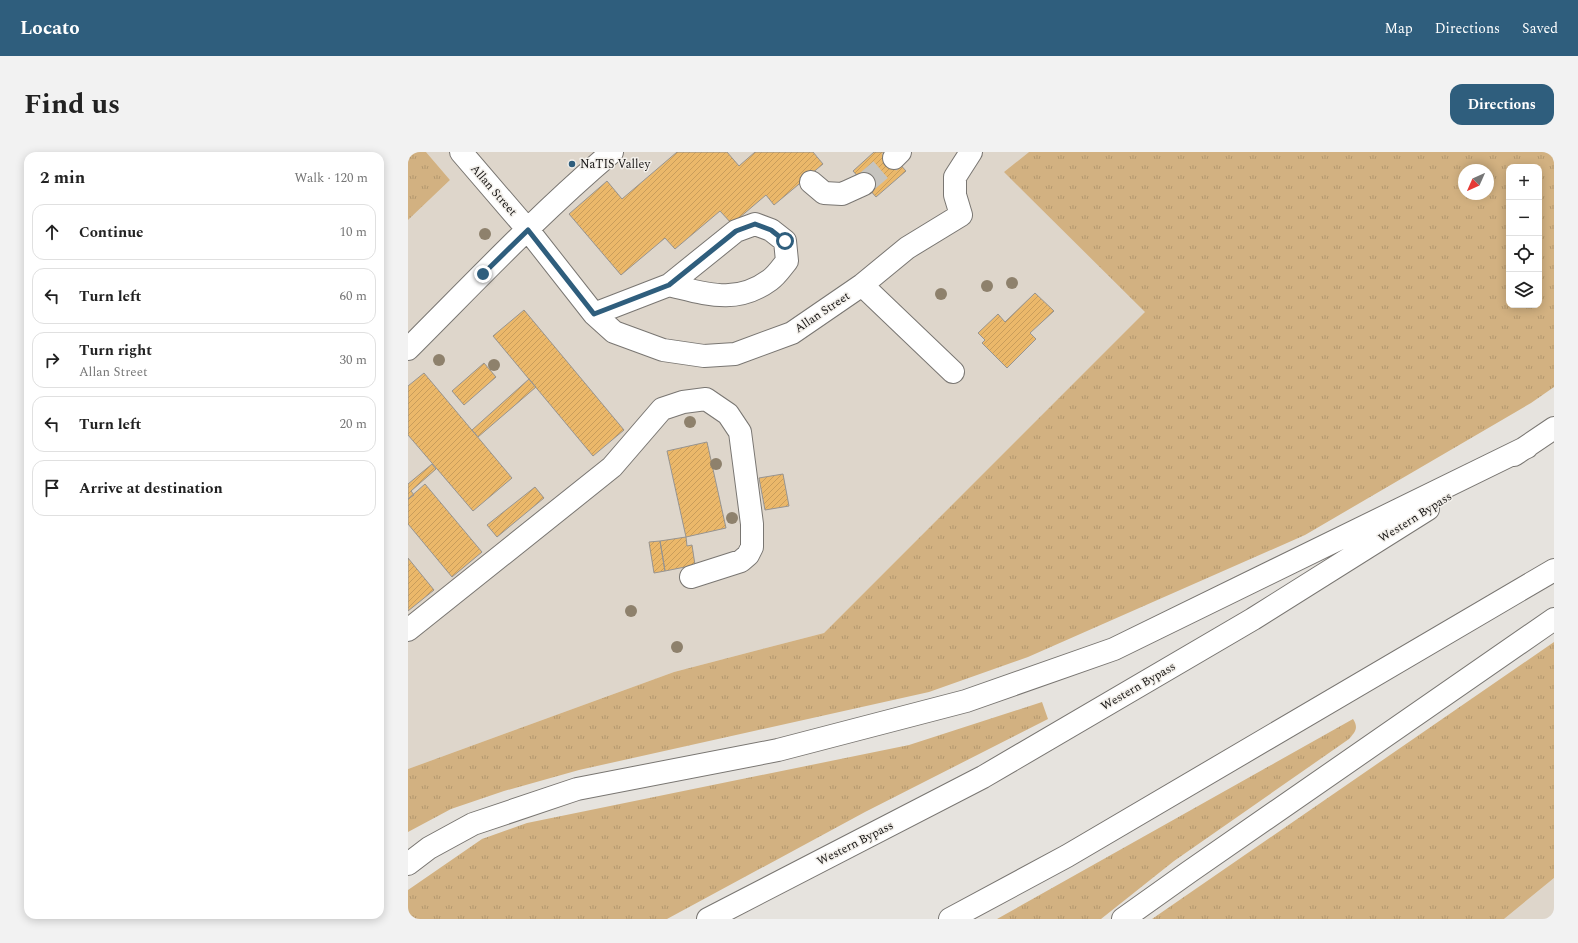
<!DOCTYPE html>
<html lang="en">
<head>
<meta charset="utf-8">
<style>
  body { margin:0; font-family:Spectral,serif; background:#f2f2f2; color:#222 }
  .controls { position:absolute; right:12px; top:12px; display:grid; overflow:hidden; border-radius:8px; box-shadow:0 2px 10px #0003 }
  .controls button { width:36px; height:36px; display:grid; place-items:center; padding:0; border:0; border-bottom:1px solid #e0e0e0; background:#fff; color:#222; font:20px sans-serif }
  .compass { position:absolute; left:1050px; top:12px; width:36px; height:36px; border-radius:50%; background:#fff; box-shadow:0 2px 10px #0003; rotate:225deg }
  .stop { position:absolute; width:12px; height:12px; margin:-9px; border:3px solid #2f5e7d; border-radius:50%; background:#fff }
  .stop.end { background:#2f5e7d; border-color:#fff; box-shadow:0 1px 4px #0008 }
  .list { margin:0; padding:0; list-style:none }
  h2 { display:flex; justify-content:space-between; align-items:center; height:52px; margin:0; padding:0 16px; font-size:17px }
  h2 small { font-size:13px; font-weight:400; color:#767676 }
  .list li { display:grid; grid-template-columns:26px 1fr auto; gap:12px; align-items:center; box-sizing:border-box; height:56px; margin:0 8px 8px; padding:0 8px; border:1px solid #e0e0e0; border-radius:12px }
  .list b { display:block; font-size:15px; white-space:nowrap }
  .list p { margin:0; font-size:13px; white-space:nowrap; color:#767676 }
  .list em { font-size:13px; font-style:normal; color:#767676 }
  .icon { flex:none; width:22px; height:22px; fill:none; stroke:currentColor; stroke-width:2; stroke-linecap:round; stroke-linejoin:round }
  .map { position:relative; flex:none; width:1146px; height:767px; overflow:hidden; border-radius:12px }
  header { display:flex; align-items:center; gap:24px; box-sizing:border-box; height:56px; padding:0 20px; background:#2f5e7d; color:#fff }
  header strong { font-size:19px }
  nav { display:flex; gap:22px; margin-inline-start:auto; font-size:14px }
  .intro { display:flex; align-items:center; justify-content:space-between; box-sizing:border-box; height:96px; padding:0 24px }
  h1 { margin:0; font-size:28px }
  .button { padding:10px 18px; border-radius:12px; background:#2f5e7d; color:#fff; font-size:14px; font-weight:700 }
  main { display:flex; gap:24px; padding:0 24px }
  aside { flex:1; background:#fff; border-radius:12px; box-shadow:0 2px 10px #0003 }
  .map>svg:first-child { display:block }
  .built { fill:#ded6cb }
  .grass { fill:url(#grass-tufts); fill-rule:evenodd }
  .building { fill:url(#building-hatch); stroke:#979490 }
  .lines { fill:none; stroke-linecap:round; stroke-linejoin:round }
  .minor-tunnel { stroke:#c6c4bf; stroke-width:22; stroke-dasharray:22 11; stroke-linecap:butt }
  .minor-casing { stroke:#797672; stroke-width:24 }
  .highway-casing { stroke:#797672; stroke-width:24 }
  .minor { stroke:#fff; stroke-width:22 }
  .highway { stroke:#fff; stroke-width:22 }
  .tree { fill:#8e816c }
  .route { stroke:#2f5e7d; stroke-width:5 }
  .poi-dot { fill:#2f5e7d; stroke:#f3f0eb; stroke-width:1.5 }
  .labels { text-anchor:middle; stroke-width:3; stroke-linejoin:round; paint-order:stroke }
  .poi-label { font-size:12px; fill:#141211; stroke:#f3f0eb; text-anchor:start }
  .street-label { font-size:12px; fill:#141211; stroke:#f3f0eb }
</style>
</head>
<body>
<header>
<strong>Locato</strong>
<nav><a>Map</a><a>Directions</a><a>Saved</a></nav>
</header>
<div class="intro"><h1>Find us</h1><a class="button">Directions</a></div>
<main>
<aside>
<h2>2 min<small>Walk · 120 m</small></h2>
<ul class="list">
<li><svg class="icon" aria-label="ahead" viewBox="0 0 24 24"><path d="M12 20V5M6 11l6-6 6 6"/></svg><div><b>Continue</b></div><em>10 m</em></li>
<li><svg class="icon" aria-label="left" viewBox="0 0 24 24"><path d="M17 20v-9H6M10 6l-5 5 5 5"/></svg><div><b>Turn left</b></div><em>60 m</em></li>
<li><svg class="icon" aria-label="right" viewBox="0 0 24 24"><path d="M7 20v-9h11M14 6l5 5-5 5"/></svg><div><b>Turn right</b><p>Allan Street</p></div><em>30 m</em></li>
<li><svg class="icon" aria-label="left" viewBox="0 0 24 24"><path d="M17 20v-9H6M10 6l-5 5 5 5"/></svg><div><b>Turn left</b></div><em>20 m</em></li>
<li><svg class="icon" aria-label="arrive" viewBox="0 0 24 24"><path d="M6 21V4h12l-3 4 3 4H6"/></svg><div><b>Arrive at destination</b></div></li>
</ul>
</aside>
<div class="map">
<svg width="1146" height="767" viewBox="0 0 1146 767">
  <defs>
    <pattern id="grass-tufts" width="24" height="20" patternUnits="userSpaceOnUse"><rect width="24" height="20" fill="#d2b181"/><path d="M3 7l-1-3M5 7V3M7 7l1-3M15 17l-1-3M17 17v-4M19 17l1-3" fill="none" stroke="#b3976e"/></pattern>
    <pattern id="building-hatch" width="6" height="6" patternUnits="userSpaceOnUse"><rect width="6" height="6" fill="#ebb86a"/><path d="M-1 1l2-2M0 6l6-6M5 7l2-2" fill="none" stroke="#c99d5b"/></pattern>
  </defs>
  <rect width="100%" height="100%" fill="#e6e3de"/>
  <path class="built" d="M18,0H621L597,20L738,160L416,481L266,520L0,617V68L42,28Z
    M1146,726V767H1096Z"/>
  <path class="grass" d="M0,0H18L42,28L0,68Z
    M621,0H1146V235L1123,251L897,383L620,505L521,540L171,618L96,639L43,657L0,680V617L266,520L416,481L737,160L596,20ZM1101,15H1131V153H1101ZM1056,18H1080V42H1056Z
    M1146,490V726L1096,767H744Z
    M634,550L640,567L457,660L259,767H0V738L74,687L119,671L501,593Z
    M945,567C951,576 947,580 941,587L766,709L693,767H589Z"/>
  <path class="building" d="M269,0H319L331,14L347,0H405L415,12L366,53L358,43L324,72L312,59L267,97L257,86L213,123L161,62L199,29L214,47Z
    M466,0H481L498,19L468,45L445,19Z
    M627,141L646,159L622,181L628,187L599,216L574,191L577,188L570,181L590,162L597,170Z
    M116,158L216,278L185,304L85,184Z
    M76,211L88,225L56,253L44,239Z
    M16,221L104,326L65,359L0,283V234Z
    M121,227L128,235L70,285L64,278Z
    M299,290L318,376L278,385L259,299Z
    M24,312L28,317L3,339L6,343L0,347V332Z
    M375,322L381,354L357,358L351,326Z
    M17,332L74,400L44,425L0,372V347Z
    M127,335L136,346L89,385L79,373Z
    M278,385L279,394L284,393L287,413L257,419L252,389Z
    M252,389L257,419L246,421L241,390Z
    M0,406L26,438L0,459Z"/>
  <g class="lines">
    <path class="minor-tunnel" d="M456,32L486,6"/>
    <defs>
      <path id="minor" d="M53,0L120,78L186,162L206,180L255,198L296,204L327,202L384,181L454,133L499,96L553,63L547,43V25L563,0
        M486,6L492,0
        M403,30L416,41L434,42L456,32
        M454,133L545,220
        M186,162L261,133L328,79L347,72L363,78L377,89L379,109C374,115 369,123 362,128C328,153 299,142 261,133
        M0,197C67,130 132,61 204,0
        M0,478L204,315L254,257L275,250L298,247L320,262L332,280L344,372V395L340,403L333,409L283,425"/>
      <path id="highway" d="M1106,303L1146,276
        M0,712L21,696L65,672L169,637L370,598L558,549L706,497L1119,295
        M300,767L575,625L845,467L1020,357
        M542,767L659,704L1146,418
        M715,767L781,720L1146,467"/>
    </defs>
    <use href="#minor" class="minor-casing"/>
    <use href="#highway" class="highway-casing"/>
    <use href="#minor" class="minor"/>
    <use href="#highway" class="highway"/>
  </g>
  <g class="tree">
    <circle cx="77" cy="82" r="6"/>
    <circle cx="604" cy="131" r="6"/>
    <circle cx="579" cy="134" r="6"/>
    <circle cx="533" cy="142" r="6"/>
    <circle cx="31" cy="208" r="6"/>
    <circle cx="86" cy="213" r="6"/>
    <circle cx="282" cy="270" r="6"/>
    <circle cx="308" cy="312" r="6"/>
    <circle cx="324" cy="366" r="6"/>
    <circle cx="223" cy="459" r="6"/>
    <circle cx="269" cy="495" r="6"/>
  </g>
  <g class="lines">
    <path class="route" d="M75,122L120,78L186,162L261,133L328,79L347,72L363,78L377,89"/>
  </g>
  <circle class="poi-dot" cx="164" cy="12" r="4"/>
  <g class="labels">
    <g class="poi-label">
      <text x="172" y="16">NaTIS Valley</text>
    </g>
    <g class="street-label">
      <text transform="translate(86 38) rotate(49)" y="4">Allan Street</text>
      <text transform="translate(414 160) rotate(-34)" y="4">Allan Street</text>
      <text transform="translate(1007 365) rotate(-32)" y="4">Western Bypass</text>
      <text transform="translate(730 534) rotate(-30)" y="4">Western Bypass</text>
      <text transform="translate(447 691) rotate(-27)" y="4">Western Bypass</text>
    </g>
  </g>
</svg>
<div class="controls">
<button>+</button>
<button>−</button>
<button><svg class="icon" aria-label="locate" viewBox="0 0 24 24"><circle cx="12" cy="12" r="6"/><path d="M12 2v4M12 18v4M2 12h4M18 12h4"/></svg></button>
<button><svg class="icon" aria-label="layers" viewBox="0 0 24 24"><path d="M12 4l9 5-9 5-9-5zM3 14l9 5 9-5"/></svg></button>
</div>
<svg class="compass" viewBox="-18 -18 36 36"><path d="M0-13l5 13h-10z" fill="#e53935"/><path d="M0 13l5-13h-10z" fill="#767676"/></svg>
<div class="stop" style="left:377px;top:89px"></div>
<div class="stop end" style="left:75px;top:122px"></div>
</div>
</main>
</body>
</html>
